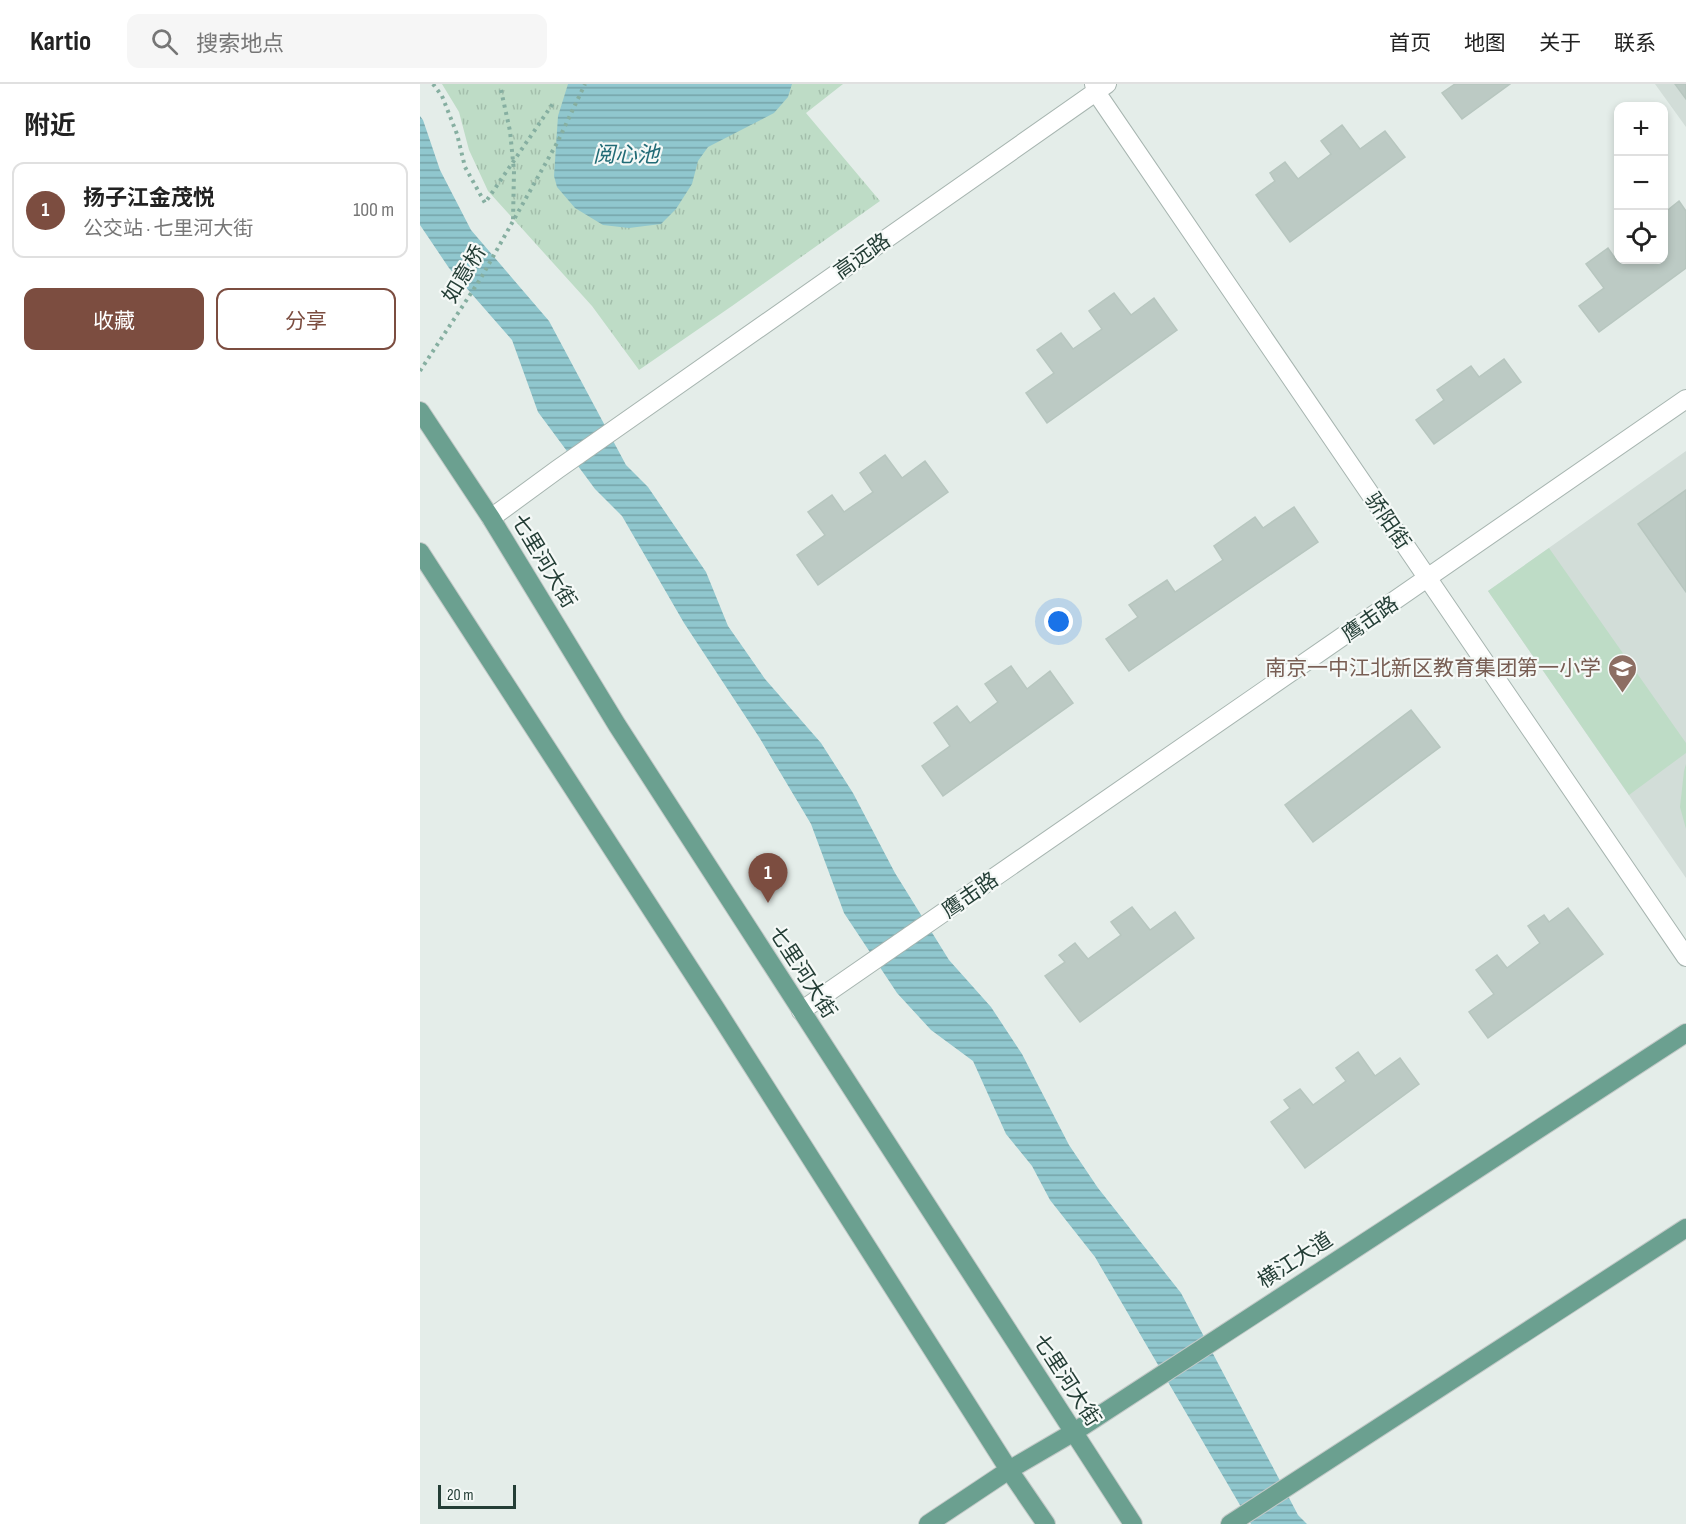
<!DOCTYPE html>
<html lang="zh">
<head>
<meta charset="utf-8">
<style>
  body { margin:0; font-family:"Sofia Sans Condensed","Noto Sans SC",sans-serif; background:#f6f6f6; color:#222 }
  .controls { position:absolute; right:18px; top:18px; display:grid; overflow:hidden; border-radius:12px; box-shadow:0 3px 9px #0003 }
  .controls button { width:54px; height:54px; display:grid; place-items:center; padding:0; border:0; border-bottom:2px solid #e0e0e0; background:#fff; color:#222; font:30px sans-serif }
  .scale { position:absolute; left:18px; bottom:15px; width:78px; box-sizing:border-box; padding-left:6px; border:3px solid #243e36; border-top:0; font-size:16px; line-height:21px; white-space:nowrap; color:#243e36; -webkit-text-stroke:4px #f5f9f7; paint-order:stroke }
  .you { position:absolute; left:639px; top:538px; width:21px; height:21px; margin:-15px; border:4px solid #fff; border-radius:50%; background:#1a73e8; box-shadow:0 0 0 9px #1a73e833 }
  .badge { display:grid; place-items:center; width:39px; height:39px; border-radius:50%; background:#7c4d40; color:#fff; font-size:20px; font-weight:700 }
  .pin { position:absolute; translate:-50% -50px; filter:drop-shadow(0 2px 3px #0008) }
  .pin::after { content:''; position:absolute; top:32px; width:21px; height:18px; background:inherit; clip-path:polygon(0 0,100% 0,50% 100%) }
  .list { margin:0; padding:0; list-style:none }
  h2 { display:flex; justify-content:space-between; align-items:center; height:78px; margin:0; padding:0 24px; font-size:26px }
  h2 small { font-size:20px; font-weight:400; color:#767676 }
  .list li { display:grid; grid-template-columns:39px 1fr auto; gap:18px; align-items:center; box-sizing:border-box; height:96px; margin:0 12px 12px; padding:0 12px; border:2px solid #e0e0e0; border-radius:12px }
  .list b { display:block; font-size:22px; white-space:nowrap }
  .list p { margin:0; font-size:20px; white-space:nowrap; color:#767676 }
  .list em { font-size:20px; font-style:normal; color:#767676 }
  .actions { display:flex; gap:12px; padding:18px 24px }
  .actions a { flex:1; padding:14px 0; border:2px solid #7c4d40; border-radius:12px; text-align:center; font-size:21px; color:#7c4d40 }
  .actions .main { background:#7c4d40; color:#fff }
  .icon { flex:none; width:33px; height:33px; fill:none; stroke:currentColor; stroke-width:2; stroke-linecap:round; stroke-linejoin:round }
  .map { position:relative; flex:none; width:1266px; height:1440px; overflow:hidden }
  header { display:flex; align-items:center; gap:36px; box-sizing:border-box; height:84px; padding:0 30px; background:#fff; border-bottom:2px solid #e0e0e0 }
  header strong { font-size:28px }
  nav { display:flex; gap:33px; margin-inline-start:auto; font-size:21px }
  .search { width:420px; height:54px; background:#f6f6f6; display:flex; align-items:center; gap:15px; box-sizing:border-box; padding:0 21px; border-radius:12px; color:#767676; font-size:22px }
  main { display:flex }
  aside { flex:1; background:#fff }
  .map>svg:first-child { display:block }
  .built { fill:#d2ddd8 }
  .grass { fill:url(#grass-tufts) }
  .pitch { fill:#bedcc6 }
  .water { fill:url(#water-rules) }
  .building { fill:#bccac4; stroke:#b7c6bf; stroke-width:1.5 }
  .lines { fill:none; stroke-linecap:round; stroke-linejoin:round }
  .minor-casing { stroke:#a7b5b0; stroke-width:20 }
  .major-casing { stroke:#c2c9c7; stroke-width:20 }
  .path { stroke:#86afa1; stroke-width:4; stroke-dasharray:3 4.5; stroke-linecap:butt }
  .minor { stroke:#fff; stroke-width:18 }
  .major { stroke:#6ba090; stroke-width:18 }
  .path-bridge { stroke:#86afa1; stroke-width:4; stroke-dasharray:3 4.5; stroke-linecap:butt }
  .labels { text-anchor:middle; stroke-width:4.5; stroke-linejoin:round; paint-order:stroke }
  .street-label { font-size:21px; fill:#243e36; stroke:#f5f9f7 }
  .education-label { font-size:21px; fill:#785e54; stroke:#f5f9f7; text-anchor:end }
  .water-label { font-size:22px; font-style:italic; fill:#216b76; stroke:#f5f9f7 }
</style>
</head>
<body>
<header>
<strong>Kartio</strong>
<div class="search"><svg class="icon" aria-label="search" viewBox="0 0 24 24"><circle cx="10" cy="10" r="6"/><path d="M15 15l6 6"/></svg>搜索地点</div>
<nav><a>首页</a><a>地图</a><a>关于</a><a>联系</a></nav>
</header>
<main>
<aside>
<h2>附近<small></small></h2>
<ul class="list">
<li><span class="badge">1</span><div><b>扬子江金茂悦</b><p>公交站 · 七里河大街</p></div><em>100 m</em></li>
</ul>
<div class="actions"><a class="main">收藏</a><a>分享</a></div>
</aside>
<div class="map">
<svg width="1266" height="1440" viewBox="0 0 1266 1440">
  <defs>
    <pattern id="grass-tufts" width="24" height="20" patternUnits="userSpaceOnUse" patternTransform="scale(1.5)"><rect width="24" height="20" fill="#bedcc6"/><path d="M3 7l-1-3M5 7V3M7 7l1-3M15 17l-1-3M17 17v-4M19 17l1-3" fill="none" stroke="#a3beab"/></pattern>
    <pattern id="water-rules" width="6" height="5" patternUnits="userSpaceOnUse" patternTransform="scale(1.5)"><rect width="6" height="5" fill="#90c7ce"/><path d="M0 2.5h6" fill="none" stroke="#75a3a8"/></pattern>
  </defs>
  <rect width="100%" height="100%" fill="#e4ede9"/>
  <path class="built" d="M1235,0H1266V43Z
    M1266,367V794L1068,507Z"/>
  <path class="grass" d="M22,0H423L386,29L460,117L312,222L219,286L172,222L68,107L49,66L39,28Z"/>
  <path class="pitch" d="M1129,464L1266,659V669L1209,711L1068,507Z
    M1266,680V745L1260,723L1264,687Z"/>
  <path class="water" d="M148,0H372L368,13L354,29L288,63L278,77L272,100L256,125L241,140L209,144L183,141L155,124L137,103L134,92L138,32Z
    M0,32L3,36L20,86L51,146L129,237L206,381L228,403L286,488L308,542L345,595L401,659L433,709L475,789L529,876L571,923L602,970L649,1061L678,1104L761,1209L878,1431L887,1440H831L675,1173L630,1116L612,1082L586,1050L553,977L511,946L477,909L424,829L391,740L339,653L264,539L202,432L175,405L118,328L92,256L29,184L0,141Z"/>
  <path class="building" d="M1035,0H1090L1042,35L1022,9Z
    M1255,0H1266V15Z
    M922,41L940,65L965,47L985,73L870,158L836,111L855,97L850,89L865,78L878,95L911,70L901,57Z
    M1259,117L1266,127V184L1179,248L1159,222L1184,204L1166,180L1188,164L1197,177L1199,176H1244V129Z
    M694,209L711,231L734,214L757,246L627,339L606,309L634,289L617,266L641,249L653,265L682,245L669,227Z
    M1084,275L1101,298L1014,360L996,336L1024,316L1017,306L1051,282L1059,293Z
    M465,371L482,394L505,377L528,408L398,501L377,471L405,451L388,428L412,411L424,428L453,408L440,389Z
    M1266,406V508L1218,440Z
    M874,423L898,458L709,587L686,555L718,533L709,521L747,496L755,508L803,476L794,462L835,433L843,444Z
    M591,582L607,605L630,587L653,619L523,712L502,682L530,662L514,639L537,622L550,639L578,618L565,600Z
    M991,626L1020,663L893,758L865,721Z
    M712,823L730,846L755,828L774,854L660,938L625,892L645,878L639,871L655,859L668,875L701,851L691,838Z
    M1148,824L1183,870L1068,954L1049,928L1074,910L1056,886L1077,871L1087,884L1120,859L1108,842L1124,831L1129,838Z
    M938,968L955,992L980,974L999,1000L885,1084L851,1038L870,1024L864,1016L880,1005L893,1021L926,997L916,984Z"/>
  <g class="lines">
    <defs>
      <path id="minor" d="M674,0L676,8L1266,873
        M71,434L138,385L687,0
        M381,927L1266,315"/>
      <path id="major" d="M0,327L71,434L197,641L713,1440
        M0,468L296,925L589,1386L626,1440
        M508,1440L589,1386L654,1348L1266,949
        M810,1440L1266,1144"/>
    </defs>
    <use href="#minor" class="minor-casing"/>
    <use href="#major" class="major-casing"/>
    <path class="path" d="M13,0L22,12L37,50L45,83L65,119L134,18
      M0,287L61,194L137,59L165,0"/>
    <use href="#minor" class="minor"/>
    <use href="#major" class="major"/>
    <path class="path-bridge" d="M81,6L90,47L94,87L93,137"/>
  </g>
  <defs>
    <symbol id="school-pin" viewBox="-11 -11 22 30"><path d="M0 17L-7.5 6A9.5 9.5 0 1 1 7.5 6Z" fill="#8d6e63" stroke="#f5f9f7"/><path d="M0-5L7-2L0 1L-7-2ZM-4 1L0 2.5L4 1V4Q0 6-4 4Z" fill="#fff"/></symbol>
  </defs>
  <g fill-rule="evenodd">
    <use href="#school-pin" x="1186" y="568" width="33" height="45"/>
  </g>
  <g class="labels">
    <g class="street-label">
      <text transform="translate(442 172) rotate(-35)" y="7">高远路</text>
      <text transform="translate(44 190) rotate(-59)" y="7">如意桥</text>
      <text transform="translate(968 437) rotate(56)" y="7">骄阳街</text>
      <text transform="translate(124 477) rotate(59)" y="7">七里河大街</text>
      <text transform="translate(950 535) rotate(-35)" y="7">鹰击路</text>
      <text transform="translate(550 811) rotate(-35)" y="7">鹰击路</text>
      <text transform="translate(383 888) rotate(57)" y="7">七里河大街</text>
      <text transform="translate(875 1176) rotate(-33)" y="7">横江大道</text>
      <text transform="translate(647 1296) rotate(57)" y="7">七里河大街</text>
    </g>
    <g class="education-label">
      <text x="1181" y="591">南京一中江北新区教育集团第一小学</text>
    </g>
    <g class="water-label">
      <text x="206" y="78">阅心池</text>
    </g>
  </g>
</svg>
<div class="controls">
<button>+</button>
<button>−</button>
<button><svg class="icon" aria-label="locate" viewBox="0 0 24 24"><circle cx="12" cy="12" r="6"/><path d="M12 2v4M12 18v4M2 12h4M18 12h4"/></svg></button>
</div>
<div class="scale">20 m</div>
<div class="you"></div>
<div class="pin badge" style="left:348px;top:819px">1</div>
</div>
</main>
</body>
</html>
